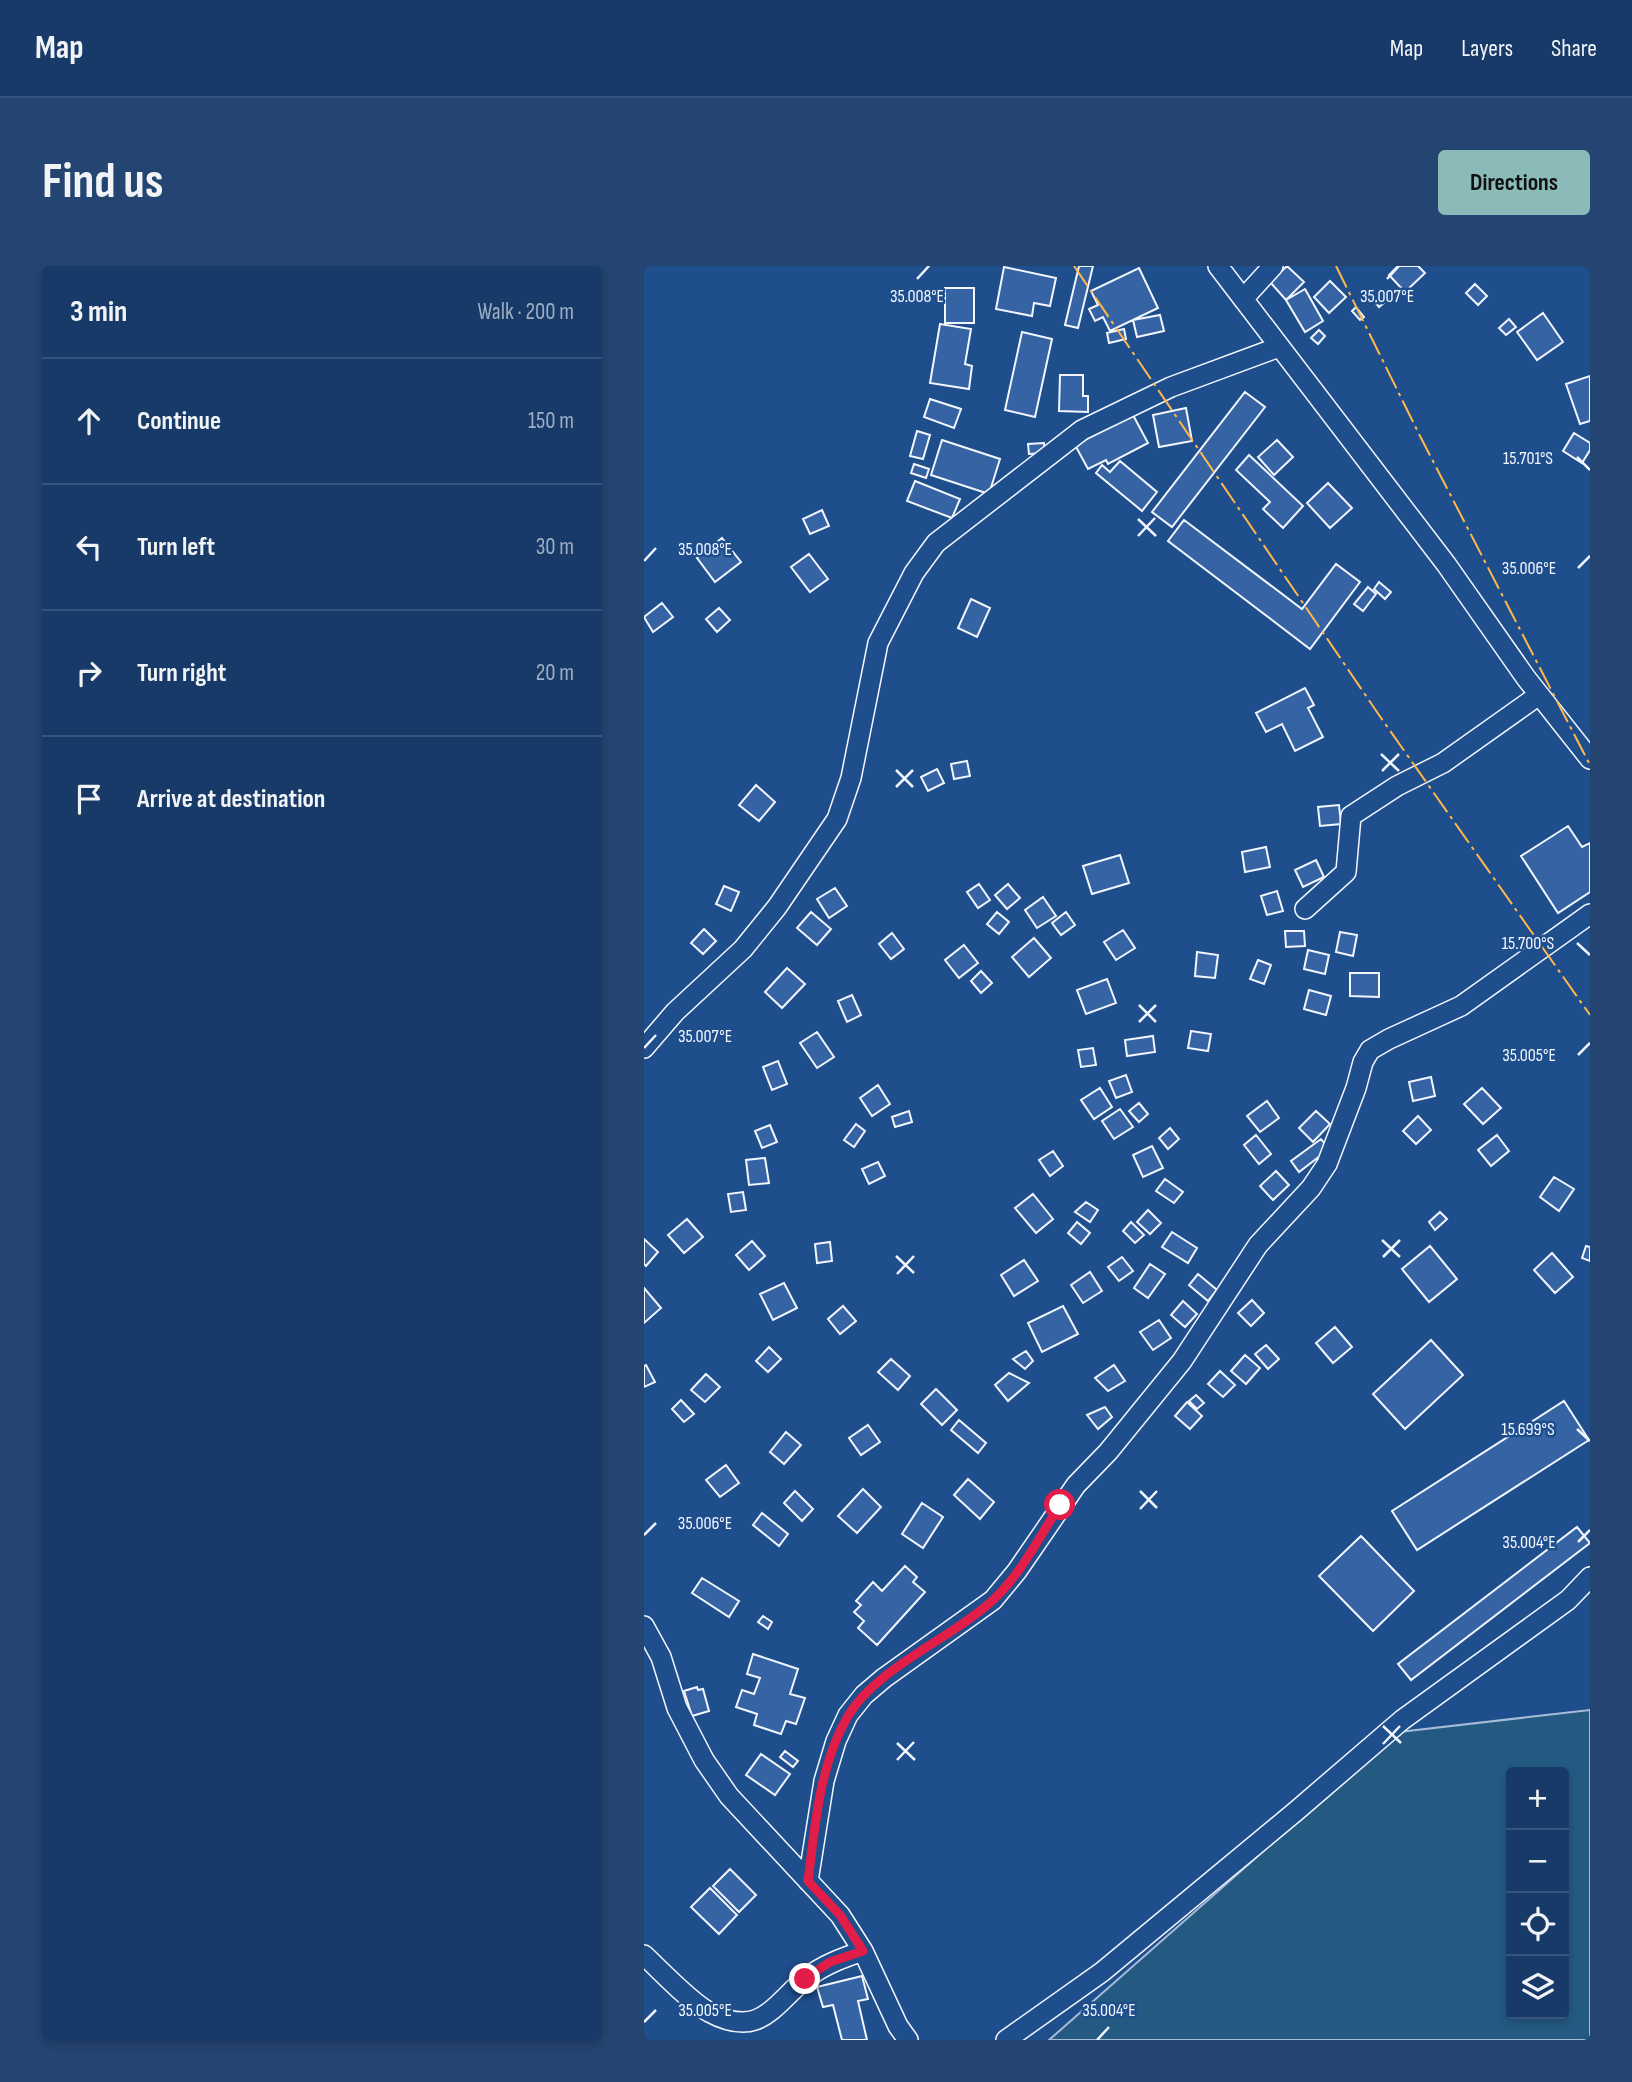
<!DOCTYPE html>
<html lang="en">
<head>
<meta charset="utf-8">
<style>
  body { margin:0; font-family:"Sofia Sans Condensed",sans-serif; background:#244571; color:#f1f3f6 }
  .controls { position:absolute; right:21px; bottom:21px; display:grid; overflow:hidden; border-radius:7px; box-shadow:0 4px 10px #0003 }
  .controls button { width:63px; height:63px; display:grid; place-items:center; padding:0; border:0; border-bottom:2px solid #36547d; background:#173a69; color:#f1f3f6; font:35px sans-serif }
  .stop { position:absolute; width:21px; height:21px; margin:-16px; border:5px solid #e11d48; border-radius:50%; background:#fff }
  .stop.end { background:#e11d48; border-color:#fff; box-shadow:0 2px 7px #0008 }
  .list { margin:0; padding:0; list-style:none }
  h2 { display:flex; justify-content:space-between; align-items:center; height:91px; margin:0; padding:0 28px; font-size:30px }
  h2 small { font-size:23px; font-weight:400; color:#9eadc0 }
  .list li { display:grid; grid-template-columns:46px 1fr auto; gap:21px; align-items:center; box-sizing:border-box; height:126px; padding:0 28px; border-top:2px solid #36547d }
  .list b { display:block; font-size:26px; white-space:nowrap }
  .list em { font-size:23px; font-style:normal; color:#9eadc0 }
  .icon { flex:none; width:38px; height:38px; fill:none; stroke:currentColor; stroke-width:2; stroke-linecap:round; stroke-linejoin:round }
  .map { position:relative; flex:none; width:946px; height:1774px; overflow:hidden; border-radius:7px }
  header { display:flex; align-items:center; gap:42px; box-sizing:border-box; height:98px; padding:0 35px; background:#173a69; border-bottom:2px solid #36547d }
  header strong { font-size:33px }
  nav { display:flex; gap:38px; margin-inline-start:auto; font-size:24px }
  .intro { display:flex; align-items:center; justify-content:space-between; box-sizing:border-box; height:168px; padding:0 42px }
  h1 { margin:0; font-size:49px }
  .button { padding:18px 32px; border-radius:7px; background:#8bbbb9; color:#111; font-size:24px; font-weight:700 }
  main { display:flex; gap:42px; padding:0 42px }
  aside { flex:1; background:#173a69; border-radius:7px; box-shadow:0 4px 10px #0003 }
  .map>svg:first-child { display:block }
  .green { fill:#245a82; stroke:#a8bbd7; stroke-width:2; fill-rule:evenodd }
  .building { fill:#3563a3; stroke:#f2f6ff; stroke-width:2 }
  .lines { fill:none; stroke-linecap:round; stroke-linejoin:round }
  .minor-casing { stroke:#f2f6ff; stroke-width:22 }
  .minor { stroke:#1f4e8c; stroke-width:19 }
  .power { stroke:#ffb74d; stroke-width:2; stroke-dasharray:24 5 3.5 5; stroke-linecap:butt }
  .route { stroke:#e11d48; stroke-width:9 }
  .ticks { fill:none; stroke:#f2f6ff; stroke-width:2.5 }
  .ticks-label { font-size:18px; text-anchor:middle; fill:#f2f6ff; stroke:#1f4e8c; stroke-width:5; stroke-linejoin:round; paint-order:stroke }
</style>
</head>
<body>
<header>
<strong>Map</strong>
<nav><a>Map</a><a>Layers</a><a>Share</a></nav>
</header>
<div class="intro"><h1>Find us</h1><a class="button">Directions</a></div>
<main>
<aside>
<h2>3 min<small>Walk · 200 m</small></h2>
<ul class="list">
<li><svg class="icon" aria-label="ahead" viewBox="0 0 24 24"><path d="M12 20V5M6 11l6-6 6 6"/></svg><div><b>Continue</b></div><em>150 m</em></li>
<li><svg class="icon" aria-label="left" viewBox="0 0 24 24"><path d="M17 20v-9H6M10 6l-5 5 5 5"/></svg><div><b>Turn left</b></div><em>30 m</em></li>
<li><svg class="icon" aria-label="right" viewBox="0 0 24 24"><path d="M7 20v-9h11M14 6l5 5-5 5"/></svg><div><b>Turn right</b></div><em>20 m</em></li>
<li><svg class="icon" aria-label="arrive" viewBox="0 0 24 24"><path d="M6 21V4h12l-3 4 3 4H6"/></svg><div><b>Arrive at destination</b></div></li>
</ul>
</aside>
<div class="map">
<svg width="946" height="1774" viewBox="0 0 946 1774">
  <rect width="100%" height="100%" fill="#1f4e8c"/>
  <path class="green" d="M946,1444V1774H405L755,1466ZM867,1506H920V1748H867Z"/>
  <path class="building" d="M435,0H449L434,62L421,59Z
    M643,0L660,16L642,34L626,16Z
    M754,0H774L781,7L761,26L745,9Z
    M360,1L412,12L406,40L390,37L388,50L352,43Z
    M495,2L514,42L466,65L459,51L451,55L445,43L454,39L447,25Z
    M686,15L702,31L685,47L670,31Z
    M831,18L843,30L834,39L822,27Z
    M301,22H330V57H301Z
    M661,23L679,55L661,66L642,34Z
    M744,24L748,30L735,41L730,35Z
    M712,41L720,51L716,54L708,45Z
    M899,47L919,76L893,94L873,66Z
    M516,49L520,65L493,71L489,54Z
    M865,53L872,61L862,69L855,62Z
    M296,58L327,63L321,98L328,100L325,123L286,117Z
    M480,63L482,73L465,77L463,67Z
    M675,64L681,70L674,78L667,72Z
    M378,66L408,73L391,151L361,144Z
    M416,109H439V130H444V146L415,145Z
    M946,110V155L936,158L922,118Z
    M601,126L621,141L528,261L508,246Z
    M286,133L317,143L310,162L280,151Z
    M542,142L548,175L515,181L509,149Z
    M489,149L504,177L464,198L462,194L444,203L431,179Z
    M273,165L286,169L279,193L266,190Z
    M930,167L946,177V184L938,197L919,185Z
    M298,174L356,193L345,228L287,209Z
    M633,174L649,191L630,209L614,191Z
    M400,177L401,187L385,188L384,178Z
    M605,189L659,240L639,262L619,243L626,236L592,204Z
    M476,195L513,226L498,245L452,207L458,199L466,206Z
    M270,198L285,203L282,212L267,207Z
    M271,215L316,233L308,252L263,235Z
    M684,217L708,242L686,262L663,237Z
    M178,244L185,260L166,268L159,253Z
    M540,254L658,343L692,298L716,316L666,383L524,275Z
    M78,272L97,296L71,316L53,292Z
    M165,288L184,313L166,326L147,301Z
    M735,316L747,326L741,333L730,323Z
    M724,321L732,328L719,345L710,338Z
    M327,333L346,342L333,371L314,362Z
    M18,337L29,351L9,366L0,351Z
    M75,342L86,354L73,366L62,353Z
    M661,422L670,439L664,442L679,471L651,485L638,458L622,466L612,447Z
    M323,495L326,510L310,513L307,498Z
    M293,503L300,517L284,525L277,511Z
    M112,519L131,536L115,555L95,539Z
    M695,539L697,558L676,560L674,541Z
    M924,560L938,581L946,577V626L914,647L877,590Z
    M622,581L626,601L601,606L598,586Z
    M476,589L485,617L448,628L439,600Z
    M672,594L680,611L659,621L651,604Z
    M335,618L346,634L334,642L323,626Z
    M364,618L376,632L363,643L351,629Z
    M80,620L95,626L87,645L72,638Z
    M191,622L203,640L185,652L173,633Z
    M633,625L639,645L623,649L617,630Z
    M399,631L412,650L393,662L381,644Z
    M167,646L187,663L173,679L153,662Z
    M353,646L365,656L355,668L343,658Z
    M422,646L431,659L417,669L408,657Z
    M60,663L72,675L59,688L47,677Z
    M479,664L491,682L472,694L460,676Z
    M641,665H660L661,680L642,681Z
    M696,666L713,669L709,690L692,686Z
    M248,667L260,683L247,693L235,678Z
    M390,672L407,692L385,711L368,691Z
    M320,679L334,697L315,712L301,694Z
    M664,684L685,689L681,708L660,703Z
    M553,686L574,689L571,712L551,710Z
    M614,694L627,699L620,718L606,713Z
    M143,702L161,718L138,742L121,726Z
    M337,705L348,717L337,727L327,715Z
    M706,707H735V731L706,730Z
    M463,713L472,737L442,748L433,724Z
    M665,724L687,730L682,749L660,743Z
    M208,729L217,749L203,756L194,735Z
    M547,765L567,768L564,785L544,782Z
    M173,766L190,791L173,802L156,777Z
    M509,770L511,786L483,790L481,774Z
    M449,782L452,799L437,801L434,784Z
    M134,795L143,818L128,824L119,801Z
    M482,809L488,826L472,832L465,815Z
    M787,811L791,830L769,835L765,816Z
    M234,819L246,838L228,850L216,832Z
    M456,822L468,841L450,853L437,834Z
    M838,822L857,842L839,858L820,838Z
    M623,835L635,852L616,866L603,850Z
    M495,837L504,848L495,856L485,845Z
    M476,843L489,861L470,873L458,855Z
    M265,845L268,856L251,861L248,851Z
    M672,845L686,858L669,876L655,862Z
    M774,850L787,864L772,878L759,865Z
    M212,858L221,865L210,881L200,874Z
    M126,859L133,876L118,882L111,865Z
    M526,862L535,873L524,883L515,872Z
    M612,869L627,888L615,898L600,879Z
    M853,869L865,885L847,900L834,884Z
    M677,873L685,883L655,906L647,895Z
    M508,880L519,902L499,911L489,889Z
    M409,885L419,900L406,910L395,894Z
    M121,892L125,917L105,919L102,894Z
    M234,896L241,910L225,918L218,903Z
    M632,905L645,919L629,934L616,920Z
    M910,911L930,923L915,945L896,931Z
    M521,913L539,926L530,937L512,925Z
    M99,926L102,944L87,946L84,928Z
    M389,928L409,953L392,967L371,942Z
    M442,936L454,944L446,956L431,946Z
    M504,944L517,957L506,968L493,956Z
    M796,946L803,953L791,964L785,956Z
    M43,953L59,971L40,987L24,969Z
    M433,956L446,967L437,978L424,967Z
    M487,956L500,969L491,977L479,965Z
    M528,966L553,982L544,997L518,981Z
    M0,973L14,986L2,1000L0,998Z
    M108,975L121,990L105,1004L92,989Z
    M186,976L188,995L173,997L171,978Z
    M786,980L813,1013L785,1036L758,1003Z
    M942,980L946,981V995L938,992Z
    M908,987L929,1011L911,1027L890,1004Z
    M478,991L489,1005L475,1015L464,1001Z
    M380,994L394,1015L370,1030L357,1009Z
    M506,998L521,1008L504,1032L490,1022Z
    M446,1006L458,1025L439,1037L427,1019Z
    M554,1008L573,1024L564,1035L545,1019Z
    M140,1017L153,1042L129,1054L116,1028Z
    M0,1022L17,1042L0,1057Z
    M608,1034L620,1047L607,1060L594,1047Z
    M539,1035L553,1048L541,1061L527,1049Z
    M199,1040L212,1055L196,1068L184,1053Z
    M419,1040L434,1068L398,1086L384,1057Z
    M515,1054L527,1072L509,1084L496,1066Z
    M691,1061L708,1081L689,1097L672,1077Z
    M787,1074L819,1109L761,1163L729,1128Z
    M622,1079L635,1093L624,1103L611,1088Z
    M125,1081L137,1093L124,1106L112,1095Z
    M382,1085L389,1095L381,1103L369,1093Z
    M601,1089L616,1102L602,1118L587,1105Z
    M247,1093L266,1110L254,1124L234,1106Z
    M2,1099L11,1116L0,1121V1100Z
    M470,1099L481,1115L464,1125L451,1112Z
    M576,1105L591,1119L579,1131L564,1118Z
    M365,1107L385,1117L364,1135L351,1119Z
    M62,1108L76,1121L61,1136L47,1124Z
    M292,1123L313,1144L298,1159L277,1138Z
    M552,1129L560,1137L553,1143L545,1135Z
    M37,1134L50,1148L40,1156L28,1143Z
    M920,1135L945,1174L773,1284L748,1245Z
    M543,1136L558,1150L546,1163L531,1150Z
    M461,1141L468,1151L454,1163L443,1149Z
    M315,1154L342,1177L334,1187L307,1164Z
    M224,1159L236,1176L217,1189L205,1172Z
    M142,1166L157,1179L140,1198L126,1186Z
    M82,1199L95,1217L76,1231L62,1214Z
    M324,1213L350,1236L336,1253L310,1229Z
    M219,1223L237,1241L213,1267L194,1250Z
    M151,1225L169,1243L158,1255L140,1237Z
    M278,1237L299,1251L279,1282L258,1268Z
    M118,1247L144,1268L135,1280L109,1259Z
    M933,1261L946,1277L767,1414L754,1398Z
    M717,1270L770,1325L729,1365L675,1310Z
    M261,1300L273,1311L269,1316L281,1326L233,1379L214,1362L220,1355L210,1346L217,1339L212,1335L229,1316L238,1325Z
    M58,1312L95,1335L85,1351L48,1327Z
    M119,1350L128,1356L124,1363L114,1356Z
    M109,1388L154,1403L146,1428L161,1432L152,1458L142,1455L137,1468L110,1459L113,1448L92,1441L98,1424L110,1428L116,1412L103,1408Z
    M53,1421L54,1424L59,1423L65,1445L48,1450L40,1425Z
    M141,1485L154,1495L149,1501L136,1491Z
    M117,1488L146,1508L131,1529L102,1509Z
    M86,1603L112,1629L95,1646L69,1620Z
    M66,1622L93,1649L75,1668L47,1641Z
    M218,1710L224,1733L214,1735L223,1774H198L189,1739L179,1741L173,1721Z"/>
  <g class="lines">
    <defs>
      <path id="minor" d="M574,0L802,298L882,412L946,493
        M599,33L629,0
        M661,643L702,606L707,550L753,520L799,497L895,429
        M0,782L31,746L99,683L133,641L193,553L207,512L234,377L270,307L292,277L438,164L527,121L635,81
        M0,1360L17,1391L33,1442L60,1494L85,1530L196,1649L219,1685L254,1760L264,1774
        M164,1615L180,1515L192,1475L204,1449L220,1429L240,1412L349,1334L373,1305L432,1219L464,1186L538,1095L614,979L667,922L683,898L712,822L719,796L726,784L745,773L817,740L946,648
        M0,1689C16,1704 47,1737 65,1746C115,1773 128,1741 161,1713C179,1699 198,1692 219,1685
        M362,1774L458,1706L651,1546L758,1454L924,1334L946,1311"/>
    </defs>
    <use href="#minor" class="minor-casing"/>
    <use href="#minor" class="minor"/>
    <path class="power" d="M430,0L735,449L946,749
      M692,0L776,170L946,499"/>
  </g>
  <g class="lines">
    <path class="route" d="M161,1713L186,1696L219,1685L196,1649L164,1615C171,1561 175,1499 204,1450C232,1402 307,1373 349,1334C377,1308 396,1270 416,1239"/>
  </g>
  <path class="ticks" d="M273,13L285,0M743,13L755,0M933,191L946,204M494,253L512,270M494,270L511,252M0,295L12,282M934,302L946,290M737,488L755,505M252,504L269,521M738,505L755,488M252,521L269,504M933,677L946,689M495,739L512,756M495,756L512,739M0,782L12,769M934,789L946,777M738,974L756,991M252,990L270,1007M739,991L756,974M253,1008L270,990M933,1163L946,1175M496,1225L513,1242M496,1243L513,1225M0,1269L12,1257M934,1276L946,1264M739,1460L757,1477M253,1477L271,1494M739,1478L756,1460M253,1494L270,1476M0,1756L12,1744M453,1774L465,1761"/>
  <g class="ticks-label">
    <text x="273" y="36">35.008°E</text>
    <text x="743" y="36">35.007°E</text>
    <text x="884" y="198">15.701°S</text>
    <text x="61" y="289">35.008°E</text>
    <text x="885" y="308">35.006°E</text>
    <text x="884" y="683">15.700°S</text>
    <text x="61" y="776">35.007°E</text>
    <text x="885" y="795">35.005°E</text>
    <text x="884" y="1169">15.699°S</text>
    <text x="61" y="1263">35.006°E</text>
    <text x="885" y="1282">35.004°E</text>
    <text x="61" y="1750">35.005°E</text>
    <text x="465" y="1750">35.004°E</text>
  </g>
</svg>
<div class="controls">
<button>+</button>
<button>−</button>
<button><svg class="icon" aria-label="locate" viewBox="0 0 24 24"><circle cx="12" cy="12" r="6"/><path d="M12 2v4M12 18v4M2 12h4M18 12h4"/></svg></button>
<button><svg class="icon" aria-label="layers" viewBox="0 0 24 24"><path d="M12 4l9 5-9 5-9-5zM3 14l9 5 9-5"/></svg></button>
</div>
<div class="stop" style="left:416px;top:1239px"></div>
<div class="stop end" style="left:161px;top:1713px"></div>
</div>
</main>
</body>
</html>
